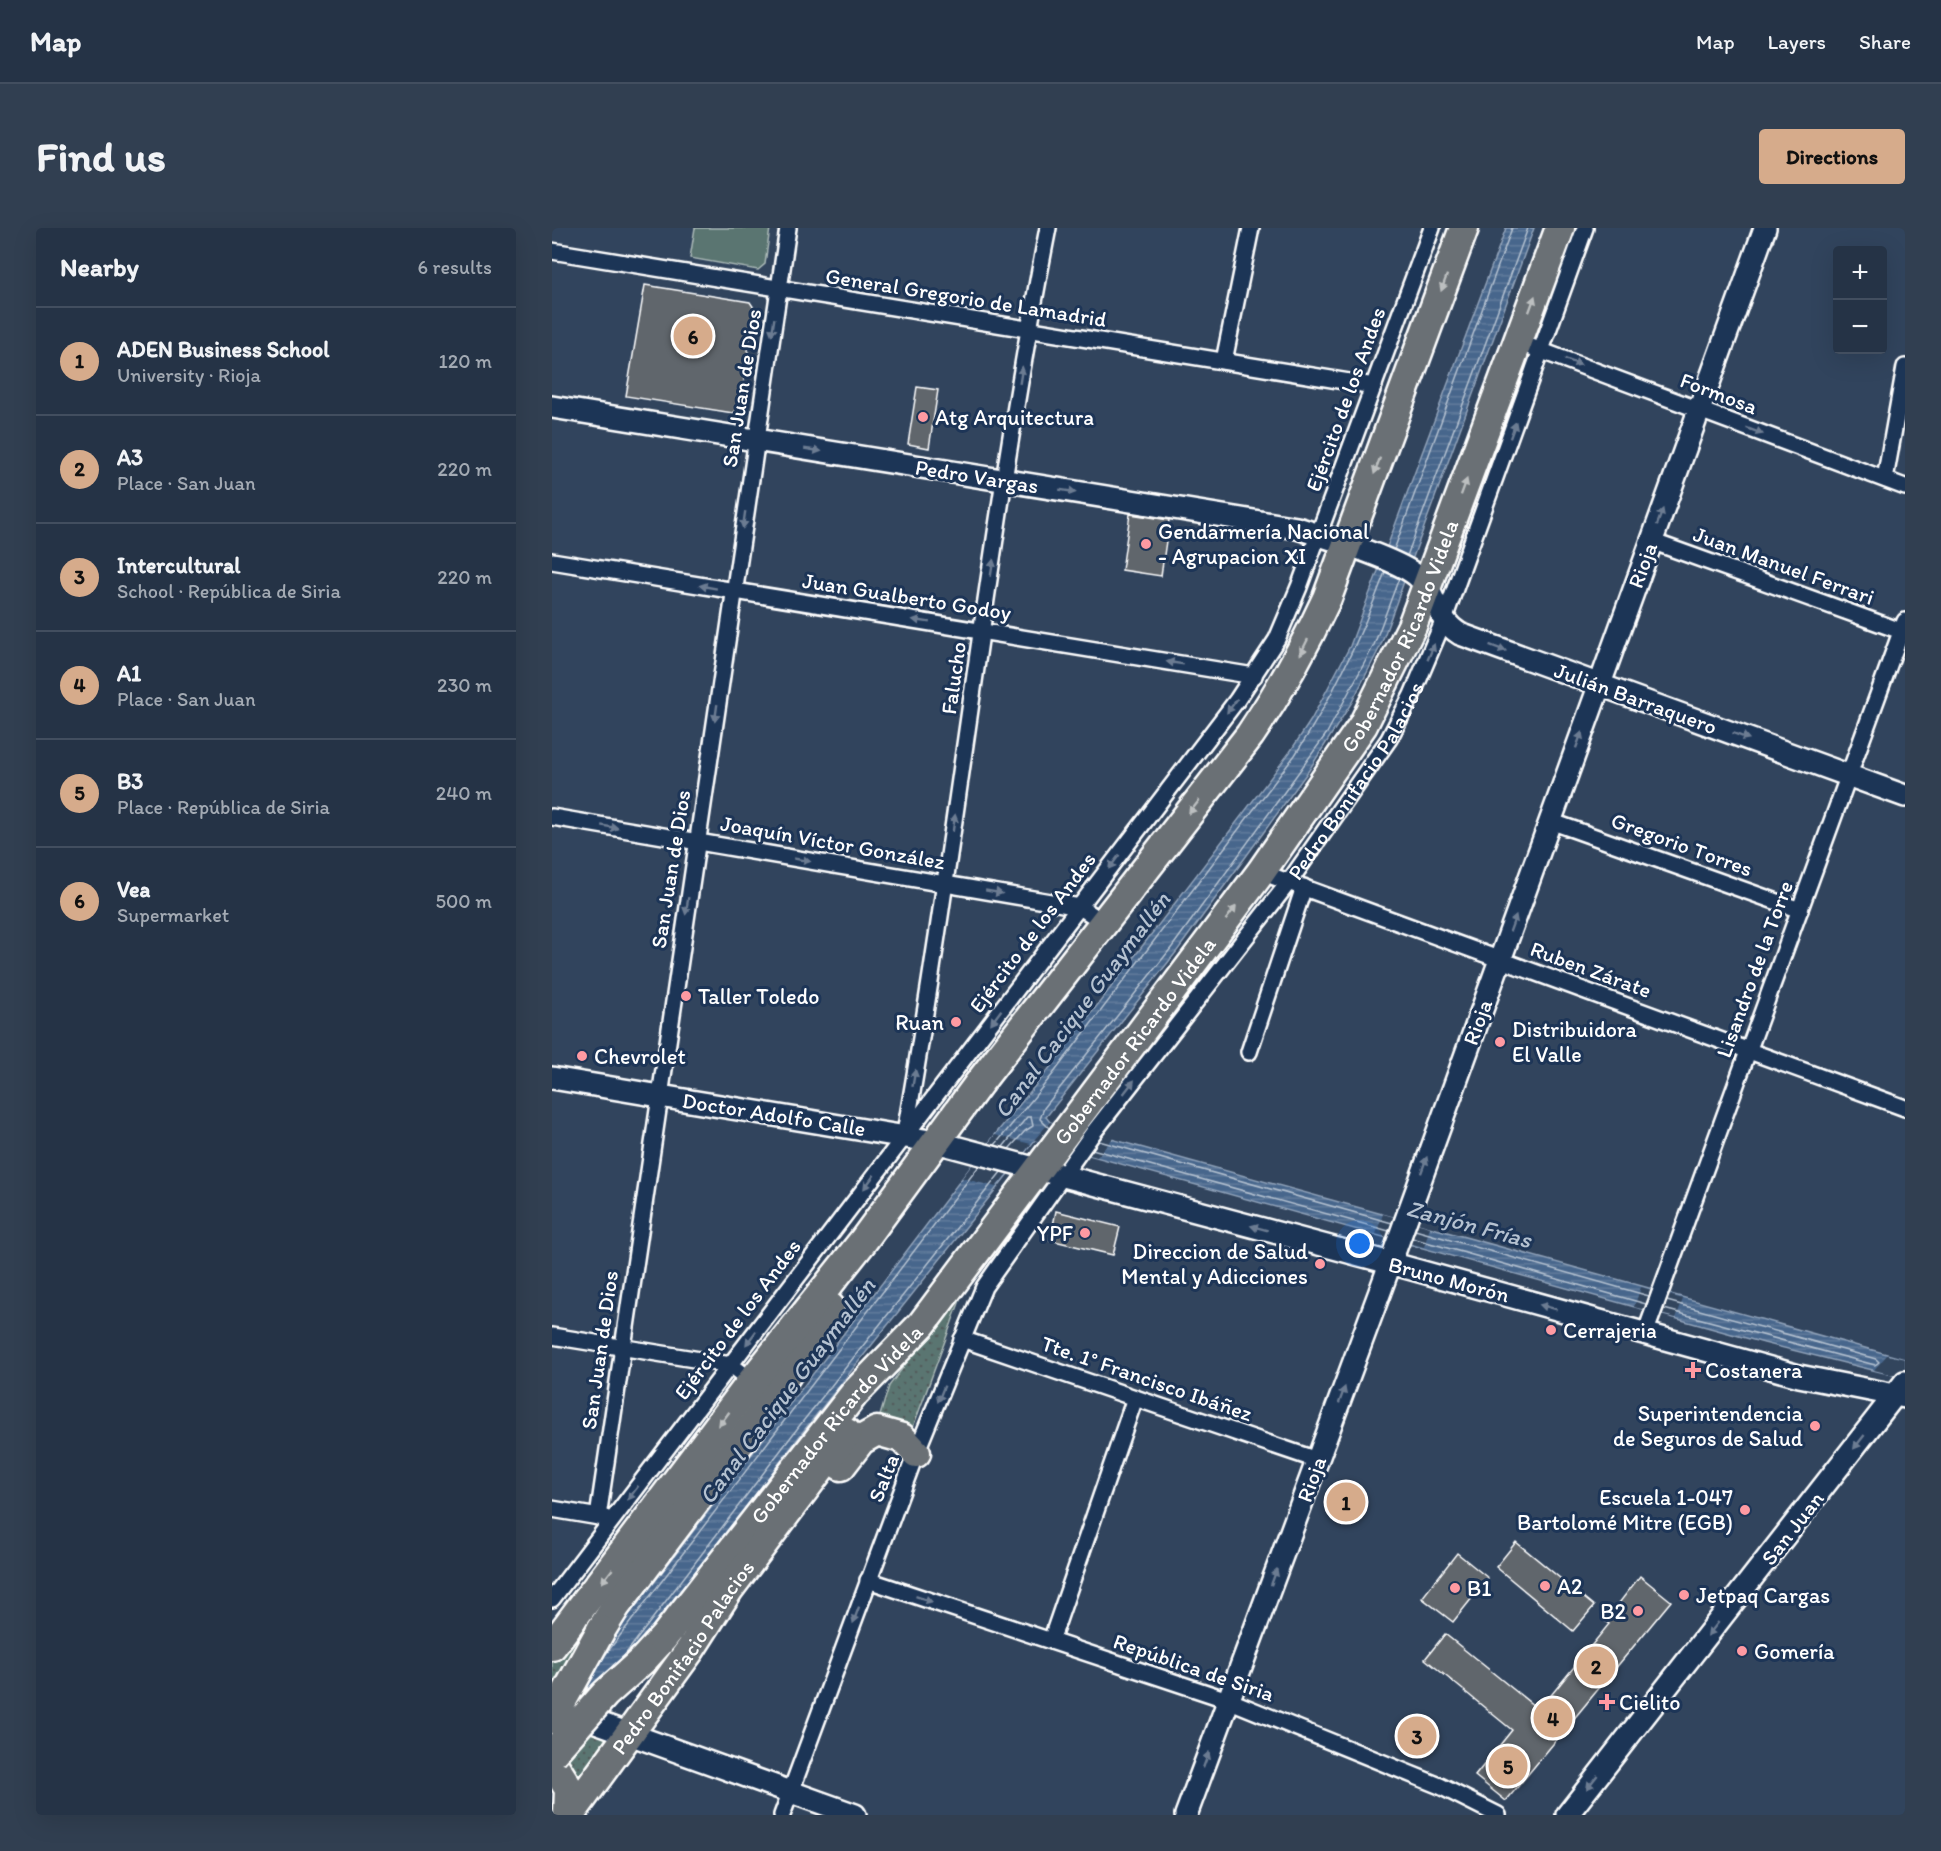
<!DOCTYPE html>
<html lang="en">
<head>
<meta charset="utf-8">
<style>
  body { margin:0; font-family:Itim,sans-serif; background:#313f51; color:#f1f3f6 }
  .controls { position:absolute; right:18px; top:18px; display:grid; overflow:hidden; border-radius:6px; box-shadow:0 6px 24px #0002 }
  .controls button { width:54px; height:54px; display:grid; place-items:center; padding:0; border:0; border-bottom:2px solid #424e5f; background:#253346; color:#f1f3f6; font:30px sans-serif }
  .you { position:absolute; left:808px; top:1016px; width:21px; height:21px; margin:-15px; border:4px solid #fff; border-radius:50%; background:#1a73e8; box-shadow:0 0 0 9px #1a73e833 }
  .badge { display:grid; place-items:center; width:39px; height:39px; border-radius:50%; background:#d6ab8b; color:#111; font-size:20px; font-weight:700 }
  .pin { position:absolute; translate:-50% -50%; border:3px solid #fff; box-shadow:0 2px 6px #0006 }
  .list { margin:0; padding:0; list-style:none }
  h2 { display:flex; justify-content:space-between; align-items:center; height:78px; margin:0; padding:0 24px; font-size:26px }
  h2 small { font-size:20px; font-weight:400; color:#a3aab3 }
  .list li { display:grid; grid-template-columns:39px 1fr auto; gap:18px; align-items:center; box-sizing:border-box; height:108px; padding:0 24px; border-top:2px solid #424e5f }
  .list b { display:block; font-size:22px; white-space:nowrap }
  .list p { margin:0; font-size:20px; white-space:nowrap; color:#a3aab3 }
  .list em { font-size:20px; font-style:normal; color:#a3aab3 }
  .map { position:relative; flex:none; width:1353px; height:1587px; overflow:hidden; border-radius:6px }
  header { display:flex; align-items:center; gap:36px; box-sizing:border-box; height:84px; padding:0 30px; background:#253346; border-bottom:2px solid #424e5f }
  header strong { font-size:28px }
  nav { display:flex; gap:33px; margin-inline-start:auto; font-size:21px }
  .intro { display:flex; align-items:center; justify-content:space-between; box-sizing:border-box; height:144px; padding:0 36px }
  h1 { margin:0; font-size:42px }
  .button { padding:15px 27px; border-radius:6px; background:#d6ab8b; color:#111; font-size:21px; font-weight:700 }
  main { display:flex; gap:36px; padding:0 36px }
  aside { flex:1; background:#253346; border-radius:6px; box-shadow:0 6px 24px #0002 }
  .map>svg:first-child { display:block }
  .grass { fill:#5a7471; stroke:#acbab8; stroke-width:1.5 }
  .park { fill:url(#park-dots); stroke:#acbab8; stroke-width:1.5 }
  .water { fill:url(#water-rules); stroke:#91a3ba; stroke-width:1.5 }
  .pier { fill:#31445d }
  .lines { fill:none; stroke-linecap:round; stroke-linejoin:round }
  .shore { stroke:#b5c2d1; stroke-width:1.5 }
  .building { fill:#61666c; stroke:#fff; stroke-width:1.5 }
  .street-casing { stroke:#fff; stroke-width:20 }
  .secondary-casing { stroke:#fff; stroke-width:26 }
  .highway-casing { stroke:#fff; stroke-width:33 }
  .street { stroke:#1d3557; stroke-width:15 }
  .secondary { stroke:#1d3557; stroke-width:21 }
  .highway { stroke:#6a7074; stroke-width:28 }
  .highway-bridge-casing { stroke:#fff; stroke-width:33; stroke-linecap:butt }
  .highway-bridge { stroke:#6a7074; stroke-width:28 }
  .oneway { fill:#bcbfc0 }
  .oneway2 { fill:#6c7c92 }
  .poi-dot { fill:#ff9aa2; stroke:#1d3557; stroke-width:2 }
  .labels { text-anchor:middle; stroke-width:6; stroke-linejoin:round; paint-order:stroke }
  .street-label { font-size:22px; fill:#fff; stroke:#1d3557 }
  .poi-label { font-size:22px; fill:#fff; stroke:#1d3557; text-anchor:start }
  .water-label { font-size:24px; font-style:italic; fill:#b5c2d1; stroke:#1d3557 }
</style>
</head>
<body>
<header>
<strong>Map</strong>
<nav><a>Map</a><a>Layers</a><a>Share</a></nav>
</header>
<div class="intro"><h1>Find us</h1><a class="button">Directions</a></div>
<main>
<aside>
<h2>Nearby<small>6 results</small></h2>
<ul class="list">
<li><span class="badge">1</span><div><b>ADEN Business School</b><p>University · Rioja</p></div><em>120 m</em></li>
<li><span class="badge">2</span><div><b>A3</b><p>Place · San Juan</p></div><em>220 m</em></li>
<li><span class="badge">3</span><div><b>Intercultural</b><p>School · República de Siria</p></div><em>220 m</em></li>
<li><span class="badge">4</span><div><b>A1</b><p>Place · San Juan</p></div><em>230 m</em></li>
<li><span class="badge">5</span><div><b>B3</b><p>Place · República de Siria</p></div><em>240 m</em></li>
<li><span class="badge">6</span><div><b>Vea</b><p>Supermarket</p></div><em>500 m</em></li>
</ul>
</aside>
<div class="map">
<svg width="1353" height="1587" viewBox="0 0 1353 1587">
  <defs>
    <pattern id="park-dots" width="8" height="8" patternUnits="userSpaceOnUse" patternTransform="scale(1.5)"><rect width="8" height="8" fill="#5a7471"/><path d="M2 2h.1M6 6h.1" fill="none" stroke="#525c5b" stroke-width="1.8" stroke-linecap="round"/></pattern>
    <pattern id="water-rules" width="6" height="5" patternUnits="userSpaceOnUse" patternTransform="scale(1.5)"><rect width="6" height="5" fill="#47668c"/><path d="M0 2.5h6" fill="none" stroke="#637d9d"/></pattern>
  </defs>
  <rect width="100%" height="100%" fill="#31445d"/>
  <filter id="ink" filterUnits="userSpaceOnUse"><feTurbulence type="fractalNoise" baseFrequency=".0167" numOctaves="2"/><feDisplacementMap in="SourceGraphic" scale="12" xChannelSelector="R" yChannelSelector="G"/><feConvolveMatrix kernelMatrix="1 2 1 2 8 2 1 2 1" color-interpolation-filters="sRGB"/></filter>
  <g filter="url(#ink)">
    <path class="grass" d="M143,0H218L213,36L206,42L138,30Z"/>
    <path class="park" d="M414,1056L360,1202L327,1191L337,1158Z
      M64,1357L0,1462V1431Z
      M27,1498L54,1510L30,1551L9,1524Z"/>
    <path class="water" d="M954,0H982L828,419L800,474L757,542L625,723L494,889L498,894L1353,1131V1150L1212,1115L483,912L253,1201L9,1524L0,1483L101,1356L446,903L496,842L738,524L759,492L798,418Z"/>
    <path class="pier" d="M498,894L561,910L545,929L482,912Z
      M443,907L479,916L444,959L410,950Z
      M831,986L878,999L872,1019L824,1006Z
      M1089,1059L1131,1071L1124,1090L1082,1079Z
      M1335,1127L1353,1131V1150L1322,1142Z"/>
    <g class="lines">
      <path class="shore" d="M842,322L960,0
        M855,328L976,0
        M497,900L488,891L492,880L620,719L775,505L822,417L847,350
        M547,913L840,995
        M443,917L501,846L743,527C781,469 809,409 833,344
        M451,919L475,889H479L481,898L473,903L457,921
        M540,921L837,1003
        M863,1002L1097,1068
        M860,1010L1094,1076
        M1112,1081L1323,1137L1327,1134L1324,1131L1115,1073
        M54,1426L427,938
        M72,1428L248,1197L449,944"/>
    </g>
    <path class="building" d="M93,57L198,74L202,80L188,181L181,185L74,168Z
      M365,159L386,162L377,220L356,216Z
      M578,286L617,292L609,348L570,342Z
      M504,983L568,999L561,1027L498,1012Z
      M964,1314L1042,1378L1021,1403L944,1339Z
      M905,1325L936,1350L901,1394L870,1370Z
      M1088,1348L1119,1373L954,1573L923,1548L960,1502L873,1431L893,1406L987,1482L1057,1396L1053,1393Z"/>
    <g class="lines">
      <defs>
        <g id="street">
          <path d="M0,23L822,158"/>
          <path d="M966,114L1353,259"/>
          <path d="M672,133L699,0"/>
          <path d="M1333,251L1353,139"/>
          <path d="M1099,313L1349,403"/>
          <path d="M0,333L702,448"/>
          <path d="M0,589L528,679L551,694"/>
          <path d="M998,593L1248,682"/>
          <path d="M709,644L1353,880"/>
          <path d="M697,824L752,659"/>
          <path d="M353,905C406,604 437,300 496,0"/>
          <path d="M1093,1106L1353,393"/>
          <path d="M0,1108L179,1137L200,1153"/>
          <path d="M410,1111L765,1232"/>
          <path d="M0,1281L53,1290"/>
          <path d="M46,1289L236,0"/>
          <path d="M316,1352L676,1472L888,1558L946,1587"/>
          <path d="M0,1371L685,472L725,411L747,359L880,0"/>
          <path d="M499,1413L583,1170"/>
          <path id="s1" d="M230,1587L364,1225L432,1059L541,905L737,654L837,511L860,467L891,394L1033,0"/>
        </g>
        <path id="secondary" d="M0,179L745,300C771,308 847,332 865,348C885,365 882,390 908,406L1353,568
          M0,850L384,914L838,1035L1247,1148L1353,1169
          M19,1485L303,1587
          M634,1587L830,1058L1213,0
          M1015,1587L1353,1154"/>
        <g id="highway">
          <path d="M289,1238L309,1212L325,1203L350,1210L364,1225"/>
          <path d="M49,1402L64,1378L208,1188L278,1079"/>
          <path d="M0,1418L200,1153L311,1013L427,855L698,507C728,463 753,418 775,370L912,0"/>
          <path id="s2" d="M92,1431L112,1409L302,1166L370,1096L709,644L811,497L860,398L1008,0"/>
          <path d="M0,1534L17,1561L16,1587"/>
          <path id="s3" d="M18,1587L138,1422L177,1361L295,1205"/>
        </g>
      </defs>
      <use href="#street" class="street-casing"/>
      <use href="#secondary" class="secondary-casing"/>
      <use href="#highway" class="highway-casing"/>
      <use href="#street" class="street"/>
      <use href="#secondary" class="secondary"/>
      <use href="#highway" class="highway"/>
      <defs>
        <path id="highway-bridge" d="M0,1491L49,1402
          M0,1526L53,1466L92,1431"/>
      </defs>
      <use href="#highway-bridge" class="highway-bridge-casing"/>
      <use href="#highway-bridge" class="highway-bridge"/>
    </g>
    <defs><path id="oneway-solid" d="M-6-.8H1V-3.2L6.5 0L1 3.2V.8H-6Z" transform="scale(1.5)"/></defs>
    <g class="oneway">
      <use href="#oneway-solid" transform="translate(892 55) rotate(110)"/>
      <use href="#oneway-solid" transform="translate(980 76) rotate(-70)"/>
      <use href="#oneway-solid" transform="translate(825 238) rotate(110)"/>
      <use href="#oneway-solid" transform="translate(912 259) rotate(-70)"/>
      <use href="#oneway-solid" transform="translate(752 419) rotate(116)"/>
      <use href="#oneway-solid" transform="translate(642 579) rotate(128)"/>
      <use href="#oneway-solid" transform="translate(679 685) rotate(-53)"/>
      <use href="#oneway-solid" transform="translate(172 1191) rotate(127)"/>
      <use href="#oneway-solid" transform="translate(55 1348) rotate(128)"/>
    </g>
    <g class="oneway2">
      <use href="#oneway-solid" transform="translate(221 99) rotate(99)"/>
      <use href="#oneway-solid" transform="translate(1021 134) rotate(21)"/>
      <use href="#oneway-solid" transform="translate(469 147) rotate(-81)"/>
      <use href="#oneway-solid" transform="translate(961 202) rotate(-70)"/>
      <use href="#oneway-solid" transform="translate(1203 203) rotate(21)"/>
      <use href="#oneway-solid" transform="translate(261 222) rotate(9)"/>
      <use href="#oneway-solid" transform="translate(516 263) rotate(9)"/>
      <use href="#oneway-solid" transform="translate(1108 289) rotate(-70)"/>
      <use href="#oneway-solid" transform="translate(192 292) rotate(98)"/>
      <use href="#oneway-solid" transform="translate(440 340) rotate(-81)"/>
      <use href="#oneway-solid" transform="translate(156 359) rotate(-170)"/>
      <use href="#oneway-solid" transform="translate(369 393) rotate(-171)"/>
      <use href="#oneway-solid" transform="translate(946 420) rotate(20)"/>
      <use href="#oneway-solid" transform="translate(879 424) rotate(-67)"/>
      <use href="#oneway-solid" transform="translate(623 435) rotate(-171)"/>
      <use href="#oneway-solid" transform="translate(680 478) rotate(127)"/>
      <use href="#oneway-solid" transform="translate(164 485) rotate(98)"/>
      <use href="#oneway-solid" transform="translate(1189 508) rotate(20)"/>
      <use href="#oneway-solid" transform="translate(1027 512) rotate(-70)"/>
      <use href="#oneway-solid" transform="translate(402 595) rotate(-82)"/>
      <use href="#oneway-solid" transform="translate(58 599) rotate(10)"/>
      <use href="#oneway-solid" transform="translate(250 632) rotate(10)"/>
      <use href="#oneway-solid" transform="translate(562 634) rotate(127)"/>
      <use href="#oneway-solid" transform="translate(442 664) rotate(10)"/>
      <use href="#oneway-solid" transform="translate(135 678) rotate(99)"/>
      <use href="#oneway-solid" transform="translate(961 695) rotate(-70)"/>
      <use href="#oneway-solid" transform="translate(444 789) rotate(127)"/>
      <use href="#oneway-solid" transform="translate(362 850) rotate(-80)"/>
      <use href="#oneway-solid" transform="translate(577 859) rotate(-52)"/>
      <use href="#oneway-solid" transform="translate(872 937) rotate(-70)"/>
      <use href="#oneway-solid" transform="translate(317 954) rotate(127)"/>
      <use href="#oneway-solid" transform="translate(707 1000) rotate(-165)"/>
      <use href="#oneway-solid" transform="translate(996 1079) rotate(-165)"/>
      <use href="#oneway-solid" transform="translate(199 1110) rotate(127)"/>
      <use href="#oneway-solid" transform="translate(389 1166) rotate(112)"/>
      <use href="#oneway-solid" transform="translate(790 1167) rotate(-70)"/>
      <use href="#oneway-solid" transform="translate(1307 1214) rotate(128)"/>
      <use href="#oneway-solid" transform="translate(81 1265) rotate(127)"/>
      <use href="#oneway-solid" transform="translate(722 1349) rotate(-70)"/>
      <use href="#oneway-solid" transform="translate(372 1371) rotate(19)"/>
      <use href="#oneway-solid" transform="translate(304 1387) rotate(110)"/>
      <use href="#oneway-solid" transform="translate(1161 1401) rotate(128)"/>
      <use href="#oneway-solid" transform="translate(654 1532) rotate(-70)"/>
      <use href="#oneway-solid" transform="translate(1040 1554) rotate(128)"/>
    </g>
  </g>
  <g class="poi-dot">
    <circle cx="371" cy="189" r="6"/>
    <circle cx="594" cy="316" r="6"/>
    <circle cx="134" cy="768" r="6"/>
    <circle cx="404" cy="794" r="6"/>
    <circle cx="948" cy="814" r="6"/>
    <circle cx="30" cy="828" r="6"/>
    <circle cx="533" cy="1005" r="6"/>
    <circle cx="768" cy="1036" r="6"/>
    <circle cx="999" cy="1102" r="6"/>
    <path d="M1138 1133h6v6h6v6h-6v6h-6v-6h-6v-6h6z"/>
    <circle cx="1263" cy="1198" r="6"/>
    <circle cx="1193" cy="1282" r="6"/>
    <circle cx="993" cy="1358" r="6"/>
    <circle cx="903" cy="1360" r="6"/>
    <circle cx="1132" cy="1367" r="6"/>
    <circle cx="1086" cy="1383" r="6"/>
    <circle cx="1190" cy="1423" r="6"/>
    <path d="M1052 1465h6v6h6v6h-6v6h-6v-6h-6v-6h6z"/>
  </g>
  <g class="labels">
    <g class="street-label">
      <text transform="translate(414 69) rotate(9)" y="8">General Gregorio de Lamadrid</text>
      <text transform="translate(189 160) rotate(-81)" y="8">San Juan de Dios</text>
      <text transform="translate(1167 165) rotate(21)" y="8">Formosa</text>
      <text transform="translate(793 171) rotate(-70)" y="8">Ejército de los Andes</text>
      <text transform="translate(425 248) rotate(9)" y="8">Pedro Vargas</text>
      <text transform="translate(1090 337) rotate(-70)" y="8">Rioja</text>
      <text transform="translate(1232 337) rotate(20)" y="8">Juan Manuel Ferrari</text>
      <text transform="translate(355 368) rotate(9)" y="8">Juan Gualberto Godoy</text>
      <text dy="8" stroke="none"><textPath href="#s2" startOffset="1276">Gobernador Ricardo Videla</textPath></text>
      <text transform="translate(401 450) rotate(-82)" y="8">Falucho</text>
      <text transform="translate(1084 470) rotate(20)" y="8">Julián Barraquero</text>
      <text dy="8" stroke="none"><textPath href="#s1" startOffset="1194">Pedro Bonifacio Palacios</textPath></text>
      <text transform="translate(281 614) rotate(10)" y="8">Joaquín Víctor González</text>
      <text transform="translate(1130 616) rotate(20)" y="8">Gregorio Torres</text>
      <text transform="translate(118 641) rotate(-81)" y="8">San Juan de Dios</text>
      <text transform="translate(480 704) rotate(-53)" y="8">Ejército de los Andes</text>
      <text transform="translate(1039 741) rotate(20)" y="8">Ruben Zárate</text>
      <text transform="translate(1202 741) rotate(-70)" y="8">Lisandro de la Torre</text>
      <text transform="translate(925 794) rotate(-70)" y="8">Rioja</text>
      <text dy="8" stroke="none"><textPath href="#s2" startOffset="790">Gobernador Ricardo Videla</textPath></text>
      <text transform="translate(222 886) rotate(9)" y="8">Doctor Adolfo Calle</text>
      <text transform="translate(897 1051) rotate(15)" y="8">Bruno Morón</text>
      <text transform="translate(185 1091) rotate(-53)" y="8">Ejército de los Andes</text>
      <text transform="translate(47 1122) rotate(-82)" y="8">San Juan de Dios</text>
      <text transform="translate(595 1150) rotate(19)" y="8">Tte. 1° Francisco Ibáñez</text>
      <text dy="8" stroke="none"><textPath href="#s2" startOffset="304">Gobernador Ricardo Videla</textPath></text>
      <text transform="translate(331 1250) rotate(-69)" y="8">Salta</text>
      <text transform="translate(759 1251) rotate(-70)" y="8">Rioja</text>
      <text transform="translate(1240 1300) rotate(-52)" y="8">San Juan</text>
      <text dy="8" stroke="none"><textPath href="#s3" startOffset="194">Pedro Bonifacio Palacios</textPath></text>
      <text transform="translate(642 1439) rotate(19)" y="8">República de Siria</text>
    </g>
    <g class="poi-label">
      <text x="383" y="197">Atg Arquitectura</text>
      <text x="606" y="311">Gendarmería Nacional<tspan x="606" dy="25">- Agrupacion XI</tspan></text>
      <text x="146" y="776">Taller Toledo</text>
      <text x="392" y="802" text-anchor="end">Ruan</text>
      <text x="960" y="809">Distribuidora<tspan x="960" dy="25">El Valle</tspan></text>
      <text x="42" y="836">Chevrolet</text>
      <text x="521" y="1013" text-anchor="end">YPF</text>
      <text x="756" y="1031" text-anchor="end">Direccion de Salud<tspan x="756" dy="25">Mental y Adicciones</tspan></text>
      <text x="1011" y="1110">Cerrajeria</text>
      <text x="1153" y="1150">Costanera</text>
      <text x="1251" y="1193" text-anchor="end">Superintendencia<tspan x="1251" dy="25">de Seguros de Salud</tspan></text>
      <text x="1181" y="1277" text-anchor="end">Escuela 1-047<tspan x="1181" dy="25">Bartolomé Mitre (EGB)</tspan></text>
      <text x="1005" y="1366">A2</text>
      <text x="915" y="1368">B1</text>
      <text x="1144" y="1375">Jetpaq Cargas</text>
      <text x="1074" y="1391" text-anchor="end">B2</text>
      <text x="1202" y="1431">Gomería</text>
      <text x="1067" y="1482">Cielito</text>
    </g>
    <g class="water-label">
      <text transform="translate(530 777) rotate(-53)" y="8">Canal Cacique Guaymallén</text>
      <text transform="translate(917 996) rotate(15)" y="8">Zanjón Frías</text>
      <text transform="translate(235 1163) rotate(-53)" y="8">Canal Cacique Guaymallén</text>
    </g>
  </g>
</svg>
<div class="controls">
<button>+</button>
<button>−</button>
</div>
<div class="you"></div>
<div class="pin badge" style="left:794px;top:1274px">1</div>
<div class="pin badge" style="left:1044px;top:1438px">2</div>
<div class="pin badge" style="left:865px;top:1508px">3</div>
<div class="pin badge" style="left:1001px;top:1490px">4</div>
<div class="pin badge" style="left:956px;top:1538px">5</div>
<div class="pin badge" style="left:141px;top:108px">6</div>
</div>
</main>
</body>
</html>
